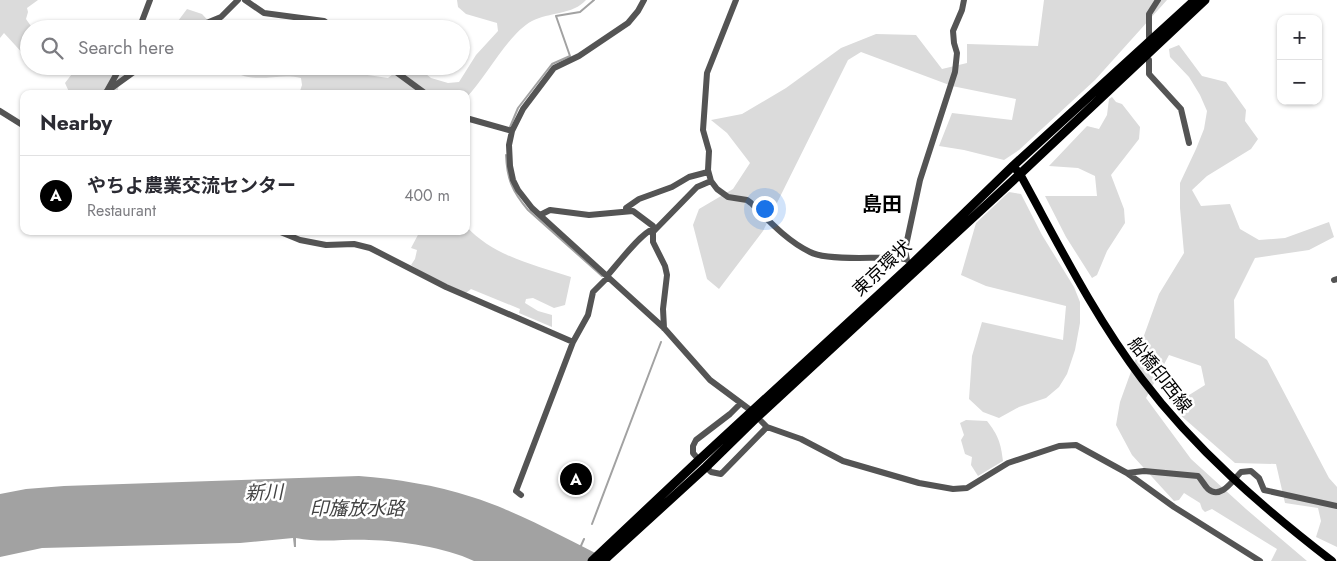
<!DOCTYPE html>
<html lang="en">
<head>
<meta charset="utf-8">
<style>
  body { margin:0; font-family:Jost,"Noto Sans JP",sans-serif; background:#f7f7f7; color:#2b2b33 }
  .controls { position:absolute; right:15px; top:15px; display:grid; overflow:hidden; border-radius:10px; box-shadow:0 1px 4px #0004 }
  .controls button { width:45px; height:45px; display:grid; place-items:center; padding:0; border:0; border-bottom:1px solid #e1e1e2; background:#fff; color:#2b2b33; font:25px sans-serif }
  .you { position:absolute; left:764px; top:208px; width:18px; height:18px; margin:-12px; border:4px solid #fff; border-radius:50%; background:#1a73e8; box-shadow:0 0 0 8px #1a73e833 }
  .badge { display:grid; place-items:center; width:32px; height:32px; border-radius:50%; background:#000; color:#fff; font-size:16px; font-weight:700 }
  .pin { position:absolute; translate:-50% -50%; border:2px solid #fff; box-shadow:0 1px 5px #0006 }
  .list { margin:0; padding:0; list-style:none }
  h2 { display:flex; justify-content:space-between; align-items:center; height:65px; margin:0; padding:0 20px; font-size:21px }
  h2 small { font-size:16px; font-weight:400; color:#7c7c81 }
  .list li { display:grid; grid-template-columns:32px 1fr auto; gap:15px; align-items:center; box-sizing:border-box; height:80px; padding:0 20px; border-top:1px solid #e1e1e2 }
  .list b { display:block; font-size:19px; white-space:nowrap }
  .list p { margin:0; font-size:16px; white-space:nowrap; color:#7c7c81 }
  .list em { font-size:16px; font-style:normal; color:#7c7c81 }
  .icon { flex:none; width:28px; height:28px; fill:none; stroke:currentColor; stroke-width:2; stroke-linecap:round; stroke-linejoin:round }
  .map { position:relative; flex:none; width:1337px; height:561px; overflow:hidden }
  .search { position:absolute; background:#fff; box-shadow:0 1px 4px #0004; left:20px; top:20px; width:450px; height:55px; display:flex; align-items:center; gap:12px; box-sizing:border-box; padding:0 18px; border-radius:28px; color:#7c7c81; font-size:19px }
  .panel { position:absolute; background:#fff; box-shadow:0 1px 4px #0004; left:20px; top:90px; width:450px; height:145px; border-radius:10px }
  .map>svg:first-child { display:block }
  .green { fill:#dbdbdb }
  .water { fill:#a2a2a2 }
  .lines { fill:none; stroke-linecap:round; stroke-linejoin:round }
  .stream { stroke:#a2a2a2; stroke-width:2 }
  .minor { stroke:#545454; stroke-width:6 }
  .major { stroke:#000; stroke-width:8 }
  .highway { stroke:#000; stroke-width:9 }
  .labels { text-anchor:middle; stroke-width:5; stroke-linejoin:round; paint-order:stroke }
  .street-label { font-size:18px; fill:#000; stroke:#fff }
  .water-label { font-size:19px; font-style:italic; fill:#434343; stroke:#fff }
  .quarter-label { font-size:20px; font-weight:bold; fill:#000; stroke:#fff }
</style>
</head>
<body>
<div class="map">
<svg width="1337" height="561" viewBox="0 0 1337 561">
  <rect width="100%" height="100%" fill="#fff"/>
  <path class="green" d="M0,0H38L27,8L28,12L26,19L33,29H29V56L26,57L4,33L0,38Z
    M457,0H586C573,15 549,12 532,21C508,34 487,76 466,98V94H299L302,85L301,78C281,73 260,82 241,75C236,73 231,69 227,66H333L361,74L388,78L398,70L394,66H416L431,78L448,83L459,82L476,55L498,31L497,23L466,14L458,7Z
    M1044,0H1167L1095,80L1019,150L1004,160L964,150L939,146L952,113L1012,120L1016,99L952,86L861,52L848,60L763,231L719,289L707,279L693,225L699,209L733,189L750,163L727,133L711,120L742,114L786,88L841,48L876,34L916,35L942,69L967,63V44L1038,46Z
    M187,9L202,14L216,29H178V21Z
    M1179,45L1202,76L1226,82L1246,110L1245,121L1258,139L1251,149L1207,176L1192,190L1201,206L1230,204L1240,229L1259,240L1285,238L1329,222L1334,237L1309,250L1255,258L1234,300L1235,338L1267,360L1329,478L1337,487V547L1316,537L1321,521L1318,508L1285,503L1276,464L1235,463L1179,414L1178,402L1205,385L1201,366L1169,355L1146,398L1191,459L1246,509L1307,561H1271L1277,549L1212,509L1205,512L1202,509L1200,503L1184,493L1179,500L1174,501L1132,455L1116,425L1120,402L1159,294L1184,253L1180,208V183L1196,149L1204,129L1207,111L1200,95L1189,77L1170,57L1169,49Z
    M78,66H168L158,75L149,73L134,66L120,79L117,94H70L65,83Z
    M1112,97L1116,102L1122,104L1140,127L1139,139L1111,175L1124,209L1125,223L1107,251L1097,275L1092,278L1066,237L1045,196H1097L1095,176L1078,168L1049,166L1087,126L1099,129L1107,115L1109,99Z
    M1009,192L1021,194L1042,235L1074,287L1080,302V323L1075,350L1067,374L1059,387L1046,398L1019,407L999,418L983,412L969,399L972,356L982,322L1063,340L1066,306L986,286L961,275L976,223Z
    M466,226C493,256 534,265 571,277L565,305L554,308L533,298L526,299L525,303L538,311L552,315V327L519,313L520,309L471,289L466,293L430,277L411,265L415,259L417,250L411,248L420,231H466Z
    M966,420L987,421C998,435 1001,443 1003,461L978,476L971,465L972,457L965,454L961,440L964,435L960,423Z"/>
  <path class="water" d="M359,476C397,479 435,485 472,497C517,511 567,539 611,561H474C444,547 402,541 369,540C344,539 320,543 296,538V547H294L293,538L240,543L42,548L0,557V494L26,489L64,486Z"/>
  <g class="lines">
    <path class="stream" d="M510,127L518,108L552,64L570,56L556,16L580,12L594,0
      M506,155C507,179 512,191 528,210L602,276
      M592,524L661,342
      M580,548L584,539"/>
    <path class="minor" d="M245,0L264,13L324,21L335,29
      M644,0L638,11L628,23L579,56L554,68L523,109L512,131L509,145L510,166L513,180L518,190L532,208L664,328L710,380L749,409
      M736,0L707,73L703,130L709,151L708,170L711,181L717,189L728,197L747,200L751,203C769,221 787,241 810,252C821,258 846,258 859,258C875,258 890,257 905,259
      M139,29L150,0
      M192,29L221,17L238,0
      M1149,37V14L1158,0
      M1149,60V74L1181,109L1189,143
      M388,66L426,94
      M107,91L121,66
      M106,92L142,66
      M0,111L24,126
      M466,118L512,131
      M626,211V208L639,199L672,187L689,177L708,172
      M540,215L550,210L589,215L633,211L653,226V242L665,266L667,275L663,309L664,328
      M278,231L300,240L326,245L354,244L370,248L446,287L573,342
      M652,233L697,187L711,181
      M907,260L905,250L920,180L955,72L957,53L954,43L953,31L962,10L964,0
      M607,276C616,266 642,232 652,230
      M1334,280L1337,279
      M761,421L767,427L801,439L843,461L919,483L953,489L967,488L1008,463L1059,446L1076,445L1127,473L1174,507L1260,561
      M699,460L693,453V446L696,440L730,414L741,403
      M706,467L711,472L721,474L767,427
      M1127,473L1144,471L1198,476C1202,480 1204,485 1208,489C1221,500 1233,480 1241,472L1251,471L1259,478L1264,490L1337,506
      M521,495L516,491L573,342L588,315L593,292L608,277"/>
    <path class="major" d="M1013,166L1020,174C1058,243 1094,316 1142,379C1195,449 1262,507 1332,561"/>
    <path class="highway" d="M592,561L699,460L911,265L1013,166L1195,0
      M603,561L706,467L755,419L1020,174L1205,0"/>
  </g>
  <g class="labels">
    <g class="street-label">
      <text transform="translate(882 268) rotate(-43)" y="6">東京環状</text>
      <text transform="translate(1160 375) rotate(52)" y="6">船橋印西線</text>
    </g>
    <g class="water-label">
      <text transform="translate(264 492) rotate(-2)" y="7">新川</text>
      <text x="357" y="515">印旛放水路</text>
    </g>
    <g class="quarter-label">
      <text x="882" y="211">島田</text>
    </g>
  </g>
</svg>
<div class="controls">
<button>+</button>
<button>−</button>
</div>
<div class="you"></div>
<div class="pin badge" style="left:576px;top:479px">A</div>
<div class="search"><svg class="icon" aria-label="search" viewBox="0 0 24 24"><circle cx="10" cy="10" r="6"/><path d="M15 15l6 6"/></svg>Search here</div>
<section class="panel">
<h2>Nearby<small></small></h2>
<ul class="list">
<li><span class="badge">A</span><div><b>やちよ農業交流センター</b><p>Restaurant</p></div><em>400 m</em></li>
</ul>
</section>
</div>
</body>
</html>
